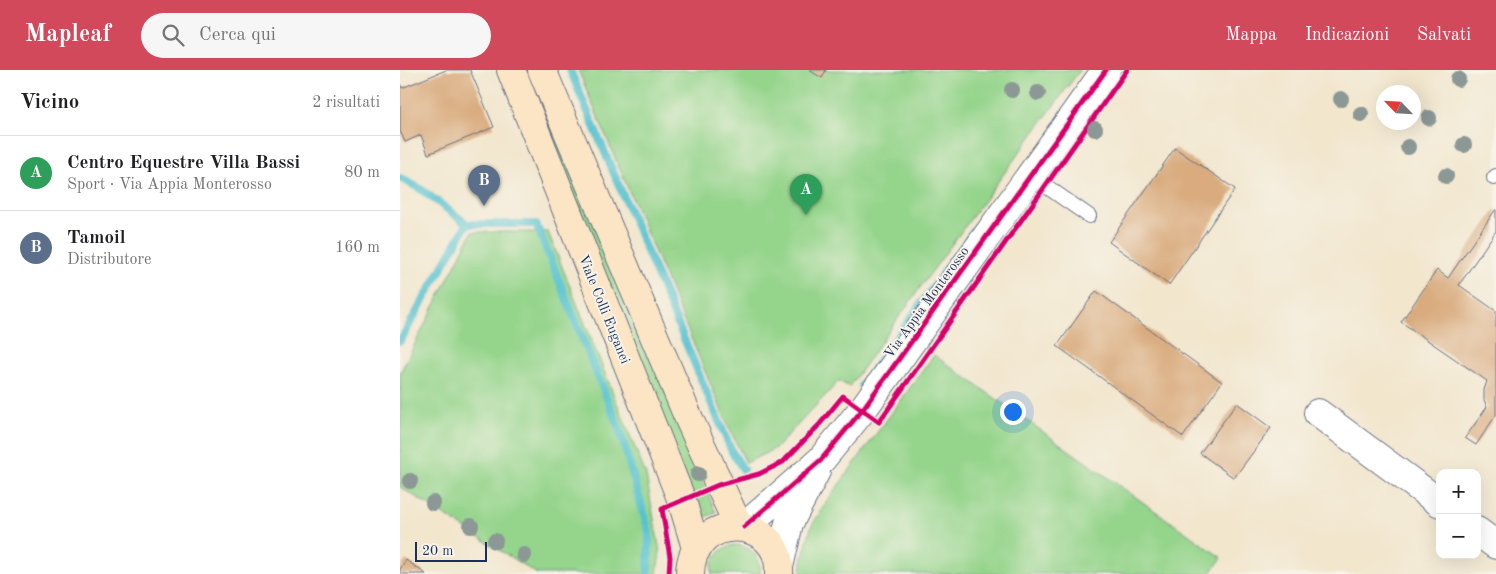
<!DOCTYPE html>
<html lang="it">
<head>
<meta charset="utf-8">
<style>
  body { margin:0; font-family:"Old Standard TT",serif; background:#f6f6f6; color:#202124 }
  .controls { position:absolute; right:15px; bottom:15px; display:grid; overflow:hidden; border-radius:10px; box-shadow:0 5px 20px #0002 }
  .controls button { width:45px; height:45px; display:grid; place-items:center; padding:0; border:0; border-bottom:1px solid #e0e0e0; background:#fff; color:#202124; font:25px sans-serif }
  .compass { position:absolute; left:976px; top:15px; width:45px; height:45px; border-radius:50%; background:#fff; box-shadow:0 5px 20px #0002; rotate:295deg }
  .scale { position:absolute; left:15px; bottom:12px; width:72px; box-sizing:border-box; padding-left:5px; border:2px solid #1b2f5e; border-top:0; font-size:14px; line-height:18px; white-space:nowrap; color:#1b2f5e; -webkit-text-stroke:4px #f7f3e8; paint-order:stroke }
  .you { position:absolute; left:612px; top:341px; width:18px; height:18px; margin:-12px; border:4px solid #fff; border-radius:50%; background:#1a73e8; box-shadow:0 0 0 8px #1a73e833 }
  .badge { display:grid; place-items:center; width:32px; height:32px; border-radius:50%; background:#d1495b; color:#fff; font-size:16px; font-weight:700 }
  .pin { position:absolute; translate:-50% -41px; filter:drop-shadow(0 1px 2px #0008) }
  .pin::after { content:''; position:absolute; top:26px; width:18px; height:15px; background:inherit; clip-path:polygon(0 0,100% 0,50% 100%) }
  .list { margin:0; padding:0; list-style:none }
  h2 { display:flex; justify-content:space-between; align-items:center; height:65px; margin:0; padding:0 20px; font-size:21px }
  h2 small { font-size:16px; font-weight:400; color:#757577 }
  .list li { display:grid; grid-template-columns:32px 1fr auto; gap:15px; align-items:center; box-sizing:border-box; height:75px; padding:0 20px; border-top:1px solid #e0e0e0 }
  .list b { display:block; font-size:19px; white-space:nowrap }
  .list p { margin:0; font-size:16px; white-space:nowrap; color:#757577 }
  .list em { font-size:16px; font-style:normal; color:#757577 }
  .icon { flex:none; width:28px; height:28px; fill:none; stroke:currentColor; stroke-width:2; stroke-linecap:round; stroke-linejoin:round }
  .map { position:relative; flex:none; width:1096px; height:504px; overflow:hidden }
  header { display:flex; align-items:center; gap:30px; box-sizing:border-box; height:70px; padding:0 25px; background:#d1495b; color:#fff }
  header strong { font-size:24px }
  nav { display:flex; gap:28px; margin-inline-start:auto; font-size:18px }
  .search { width:350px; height:45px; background:#f6f6f6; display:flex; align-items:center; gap:12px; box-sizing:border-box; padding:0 18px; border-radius:28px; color:#757577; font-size:19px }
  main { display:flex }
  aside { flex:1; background:#fff }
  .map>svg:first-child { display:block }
  .green { fill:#94d48b; stroke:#588274 }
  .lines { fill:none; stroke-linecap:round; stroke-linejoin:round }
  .stream { stroke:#56c2d0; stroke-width:8 }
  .building { fill:#d9ab7e }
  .service-casing { stroke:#666f85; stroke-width:16 }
  .minor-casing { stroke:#666f85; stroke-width:30 }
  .secondary-casing { stroke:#666f85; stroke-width:30 }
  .service { stroke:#fff; stroke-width:14 }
  .minor { stroke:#fff; stroke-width:28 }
  .secondary { stroke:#fce5c4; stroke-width:28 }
  .cycleway-casing { stroke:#f7f3e8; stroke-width:8 }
  .cycleway { stroke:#d6006c; stroke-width:5 }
  .tree { fill:#8c9896 }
  .labels { text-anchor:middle; stroke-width:4; stroke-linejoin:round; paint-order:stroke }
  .street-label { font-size:14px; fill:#1b2f5e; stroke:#f7f3e8 }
</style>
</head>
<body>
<header>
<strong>Mapleaf</strong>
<div class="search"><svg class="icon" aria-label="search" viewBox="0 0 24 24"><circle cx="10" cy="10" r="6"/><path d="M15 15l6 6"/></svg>Cerca qui</div>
<nav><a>Mappa</a><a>Indicazioni</a><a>Salvati</a></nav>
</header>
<main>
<aside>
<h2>Vicino<small>2 risultati</small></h2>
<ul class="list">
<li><span class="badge" style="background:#2e9e5b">A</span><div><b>Centro Equestre Villa Bassi</b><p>Sport · Via Appia Monterosso</p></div><em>80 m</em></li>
<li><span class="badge" style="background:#5c6f8a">B</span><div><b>Tamoil</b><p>Distributore</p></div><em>160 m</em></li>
</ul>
</aside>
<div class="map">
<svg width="1096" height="504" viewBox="0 0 1096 504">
  <rect width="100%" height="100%" fill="#f7f3e8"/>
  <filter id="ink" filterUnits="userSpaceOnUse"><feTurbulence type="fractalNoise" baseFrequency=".02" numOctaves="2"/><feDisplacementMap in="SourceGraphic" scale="10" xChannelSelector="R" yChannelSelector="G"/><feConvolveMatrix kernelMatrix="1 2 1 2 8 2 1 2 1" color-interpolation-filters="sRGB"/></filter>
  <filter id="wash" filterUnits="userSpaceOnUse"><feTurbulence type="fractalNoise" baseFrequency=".0096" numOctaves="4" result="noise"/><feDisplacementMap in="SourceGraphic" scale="20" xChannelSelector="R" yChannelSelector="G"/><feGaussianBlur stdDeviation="1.12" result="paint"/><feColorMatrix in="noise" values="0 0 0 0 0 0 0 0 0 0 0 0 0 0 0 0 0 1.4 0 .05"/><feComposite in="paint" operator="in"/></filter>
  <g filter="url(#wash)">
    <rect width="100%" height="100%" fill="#f2e6cd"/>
    <path class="green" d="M115,0H130L316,443L302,448Z
      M178,0H680L522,215L449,317L439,311L376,378L346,393L329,358Z
      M72,162H148L246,405L260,482L257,504H137L0,417V303Z
      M534,285L822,488L810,504H401L402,491L411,457L427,431Z
      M333,475C350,475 362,486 360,504H312C310,489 318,479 333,475Z"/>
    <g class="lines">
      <path class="stream" d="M170,0L332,382L343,399
        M0,108L19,118L67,154
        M0,271L67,154H136L219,358L249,462L248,504
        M462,315L595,132"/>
    </g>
    <g id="blocks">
      <path class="building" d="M46,0H70L94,57L28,84L21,65L5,72L0,61V14L2,18Z
        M409,0H426L422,8Z
        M775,78L835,119L769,215L709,172Z
        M1096,139V161L1059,215L1096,241V345L1076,375L1065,368L1087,337L1084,330V320L1087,311L1001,252L1037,200L1048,208Z
        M696,221L822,312L783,367L657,276Z
        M837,333L871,358L834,408L800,383Z
        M6,490L26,504H0V499Z"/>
    </g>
  </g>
  <g filter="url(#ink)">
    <use href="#blocks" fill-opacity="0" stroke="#666f85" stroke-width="1"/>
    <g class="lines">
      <defs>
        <path id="service" d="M630,105L689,146
          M1094,108L1096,106"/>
        <path id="minor" d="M918,343L1040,433
          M344,457L421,390L463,339L706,0
          M1077,461L1096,475
          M379,497L389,453L416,401"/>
        <path id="secondary" d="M111,0L282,431L296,478
          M142,0L289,349L339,457
          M290,504C291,440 383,444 379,504"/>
      </defs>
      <use href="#service" class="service-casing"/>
      <use href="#minor" class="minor-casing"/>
      <use href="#secondary" class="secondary-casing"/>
      <use href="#service" class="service"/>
      <use href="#minor" class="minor"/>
      <use href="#secondary" class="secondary"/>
      <defs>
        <path id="cycleway" d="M344,457L421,390L463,339L706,0
          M269,504L270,487L262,439L318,415L359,404L383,392L419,355L443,326L479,352L727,0"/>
      </defs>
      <use href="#cycleway" class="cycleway-casing"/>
      <use href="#cycleway" class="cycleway"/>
    </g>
    <g class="tree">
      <circle cx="1058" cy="9" r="8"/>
      <circle cx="612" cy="20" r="8"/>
      <circle cx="638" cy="23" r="8"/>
      <circle cx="941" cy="29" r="8"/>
      <circle cx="961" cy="44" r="8"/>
      <circle cx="1029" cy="48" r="8"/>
      <circle cx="695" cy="59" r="8"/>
      <circle cx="1064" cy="75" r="8"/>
      <circle cx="1008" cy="77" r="8"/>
      <circle cx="1046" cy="106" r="8"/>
      <circle cx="298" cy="404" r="8"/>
      <circle cx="10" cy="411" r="8"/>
      <circle cx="33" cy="433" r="8"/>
      <circle cx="71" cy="456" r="8"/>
      <circle cx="95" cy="471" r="8"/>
      <circle cx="124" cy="485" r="8"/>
    </g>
  </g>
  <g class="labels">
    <g class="street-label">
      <text transform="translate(526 232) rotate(-54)" y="5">Via Appia Monterosso</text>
      <text transform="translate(205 239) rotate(68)" y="5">Viale Colli Euganei</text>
    </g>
  </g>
</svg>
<div class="controls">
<button>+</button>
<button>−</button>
</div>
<svg class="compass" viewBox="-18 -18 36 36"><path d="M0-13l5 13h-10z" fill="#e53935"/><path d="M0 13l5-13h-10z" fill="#757577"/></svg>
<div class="scale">20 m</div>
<div class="you"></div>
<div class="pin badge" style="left:406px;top:145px;background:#2e9e5b">A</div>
<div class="pin badge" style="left:84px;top:136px;background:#5c6f8a">B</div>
</div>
</main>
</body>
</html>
